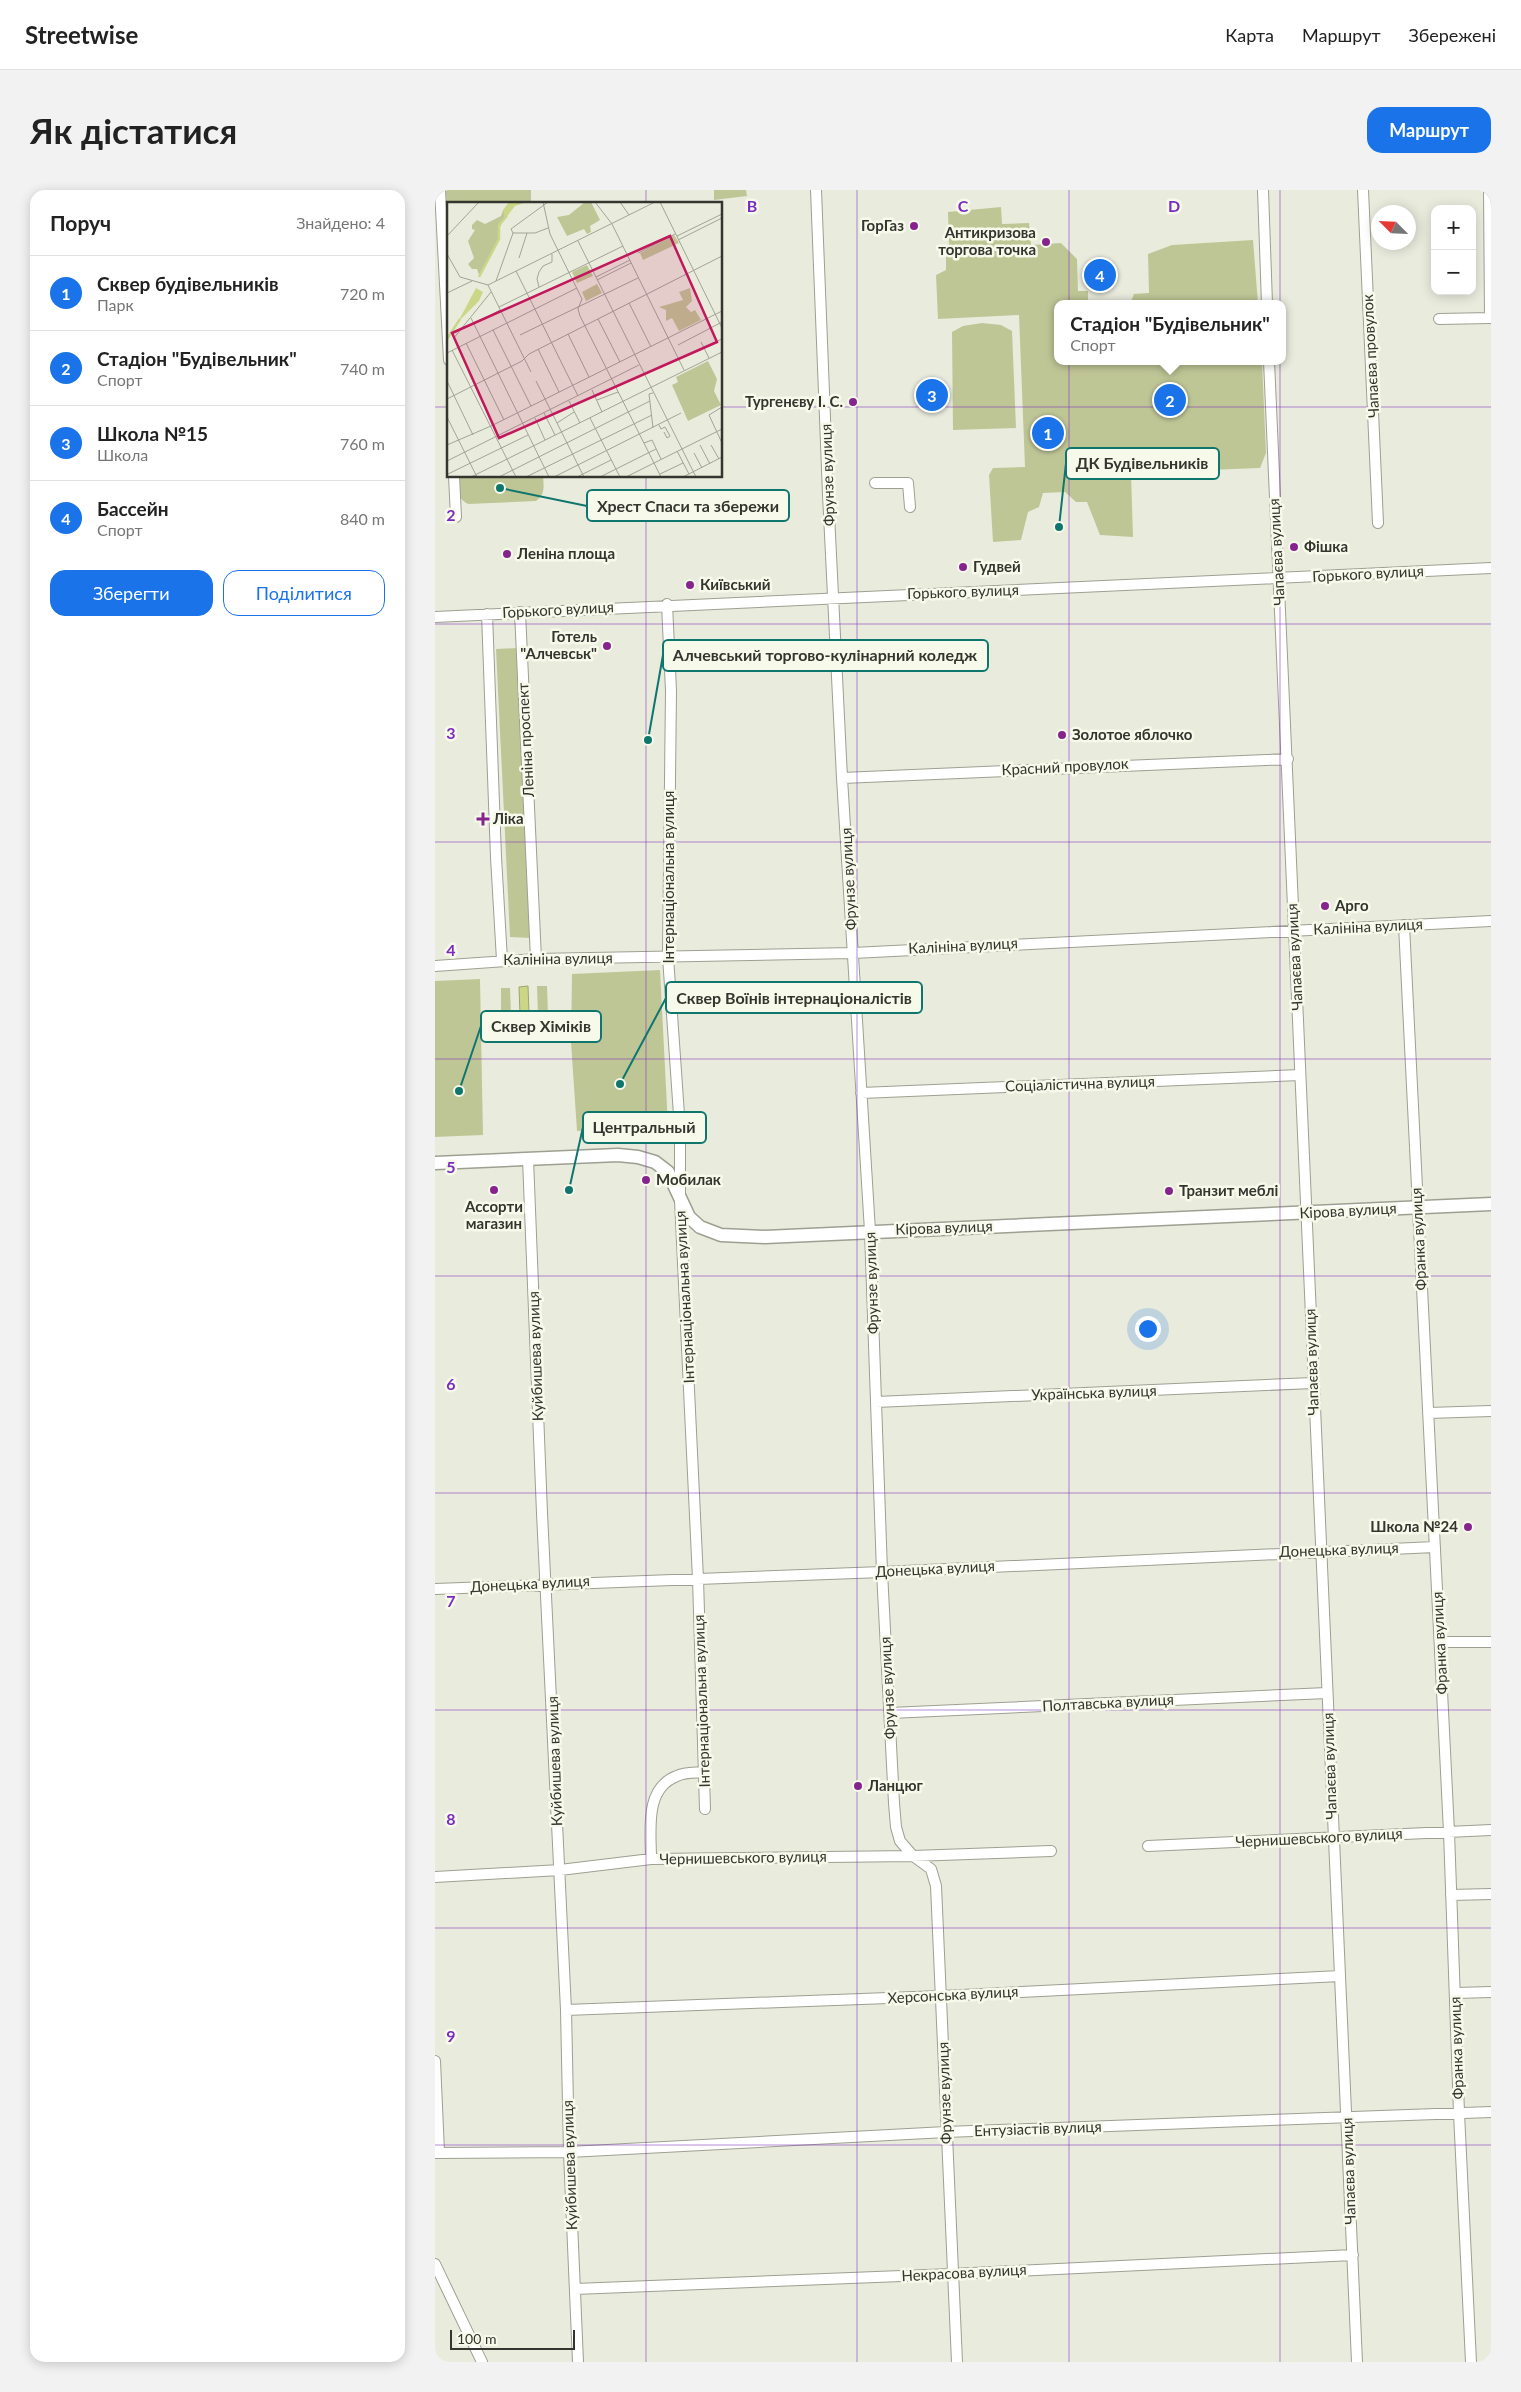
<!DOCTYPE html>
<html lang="uk">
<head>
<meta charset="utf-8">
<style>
  body { margin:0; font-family:Lato,sans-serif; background:#f2f2f2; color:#222 }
  .controls { position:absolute; right:15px; top:15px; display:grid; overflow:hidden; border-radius:10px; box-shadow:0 2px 12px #0003 }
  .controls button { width:45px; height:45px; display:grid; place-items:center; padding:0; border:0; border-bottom:1px solid #e0e0e0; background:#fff; color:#222; font:25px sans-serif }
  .compass { position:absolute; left:936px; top:15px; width:45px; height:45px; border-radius:50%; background:#fff; box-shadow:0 2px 12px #0003; rotate:294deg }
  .scale { position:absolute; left:15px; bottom:12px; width:125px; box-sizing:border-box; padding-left:5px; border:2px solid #34352f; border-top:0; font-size:14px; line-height:18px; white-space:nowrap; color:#34352f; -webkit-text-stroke:4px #f7f9ea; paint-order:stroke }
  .you { position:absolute; left:712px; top:1138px; width:18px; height:18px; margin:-12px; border:4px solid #fff; border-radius:50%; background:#1a73e8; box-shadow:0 0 0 8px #1a73e833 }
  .badge { display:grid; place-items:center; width:32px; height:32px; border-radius:50%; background:#1a73e8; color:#fff; font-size:16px; font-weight:700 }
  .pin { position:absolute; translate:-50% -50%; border:2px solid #fff; box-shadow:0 1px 5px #0006 }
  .popup { position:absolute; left:619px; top:110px; width:232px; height:65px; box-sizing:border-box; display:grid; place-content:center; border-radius:10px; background:#fff; filter:drop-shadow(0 1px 4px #0005); font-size:16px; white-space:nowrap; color:#767676 }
  .popup b { font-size:19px; color:#222 }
  .popup::after { content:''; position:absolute; left:50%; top:100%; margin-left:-10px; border:10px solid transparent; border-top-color:#fff }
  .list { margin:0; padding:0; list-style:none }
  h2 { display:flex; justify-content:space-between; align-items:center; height:65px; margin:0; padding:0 20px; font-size:21px }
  h2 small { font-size:16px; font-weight:400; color:#767676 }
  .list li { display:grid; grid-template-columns:32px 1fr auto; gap:15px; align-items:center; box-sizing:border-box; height:75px; padding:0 20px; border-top:1px solid #e0e0e0 }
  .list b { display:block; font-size:19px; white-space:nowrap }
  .list p { margin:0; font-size:16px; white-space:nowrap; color:#767676 }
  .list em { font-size:16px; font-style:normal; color:#767676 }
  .actions { display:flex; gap:10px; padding:15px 20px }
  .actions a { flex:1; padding:11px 0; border:1px solid #1a73e8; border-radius:15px; text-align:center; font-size:18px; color:#1a73e8 }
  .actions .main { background:#1a73e8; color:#fff }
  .map { position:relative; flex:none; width:1056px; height:2172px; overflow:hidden; border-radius:15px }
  header { display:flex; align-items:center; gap:30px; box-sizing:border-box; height:70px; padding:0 25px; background:#fff; border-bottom:1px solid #e0e0e0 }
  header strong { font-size:24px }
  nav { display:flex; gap:28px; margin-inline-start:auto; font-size:18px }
  .intro { display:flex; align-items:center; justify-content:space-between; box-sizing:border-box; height:120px; padding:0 30px }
  h1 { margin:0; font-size:35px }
  .button { padding:12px 22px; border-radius:15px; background:#1a73e8; color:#fff; font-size:18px; font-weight:700 }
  main { display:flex; gap:30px; padding:0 30px }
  aside { flex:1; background:#fff; border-radius:15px; box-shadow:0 2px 12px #0003 }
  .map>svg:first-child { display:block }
  .green { fill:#bfc696 }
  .water { fill:#cbd687; stroke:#9ea66d }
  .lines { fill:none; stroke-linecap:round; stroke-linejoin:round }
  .minor-casing { stroke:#9da091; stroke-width:12 }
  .major-casing { stroke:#9da091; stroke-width:15 }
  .minor { stroke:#fff; stroke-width:10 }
  .major { stroke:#fff; stroke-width:12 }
  .grid { fill:none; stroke:#7b2cbf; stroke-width:1; stroke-opacity:0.55 }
  .poi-dot { fill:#86248d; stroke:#f7f9ea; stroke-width:2 }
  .labels { text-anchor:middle; stroke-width:5; stroke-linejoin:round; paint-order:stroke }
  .poi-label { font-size:15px; font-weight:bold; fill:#34352f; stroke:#f7f9ea; text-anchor:start }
  .street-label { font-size:15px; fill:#34352f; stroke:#f7f9ea }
  .inset-river { fill:none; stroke:#cbd687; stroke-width:2.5 }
  .inset-road { fill:none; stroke:#a1a397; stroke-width:1 }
  .view { fill:#c2185b; fill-opacity:0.15; stroke:#c2185b; stroke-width:2.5 }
  .inset-edge { fill:none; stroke:#34352f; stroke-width:2.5 }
  .grid-label { font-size:16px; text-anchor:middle; font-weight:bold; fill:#7b2cbf; stroke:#f7f9ea; stroke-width:5; stroke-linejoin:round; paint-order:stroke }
  .leader { fill:none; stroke:#0f766e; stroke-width:2 }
  .callout-dot { fill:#0f766e; stroke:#f7f9ea; stroke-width:2 }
  .callout { fill:#f7f9ea; stroke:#0f766e; stroke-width:2 }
  .callout-label { font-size:16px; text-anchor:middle; font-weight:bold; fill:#34352f }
</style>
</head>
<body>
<header>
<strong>Streetwise</strong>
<nav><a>Карта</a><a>Маршрут</a><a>Збережені</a></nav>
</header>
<div class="intro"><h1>Як дістатися</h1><a class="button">Маршрут</a></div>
<main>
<aside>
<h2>Поруч<small>Знайдено: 4</small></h2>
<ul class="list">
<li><span class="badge">1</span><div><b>Сквер будівельників</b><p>Парк</p></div><em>720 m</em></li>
<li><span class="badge">2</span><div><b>Стадіон &quot;Будівельник&quot;</b><p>Спорт</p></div><em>740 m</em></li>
<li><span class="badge">3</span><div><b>Школа №15</b><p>Школа</p></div><em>760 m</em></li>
<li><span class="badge">4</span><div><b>Бассейн</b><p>Спорт</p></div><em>840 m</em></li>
</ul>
<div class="actions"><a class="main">Зберегти</a><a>Поділитися</a></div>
</aside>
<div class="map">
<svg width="1056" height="2172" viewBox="0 0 1056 2172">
  <rect width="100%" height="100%" fill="#e9ecdd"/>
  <path class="green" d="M11,0H96V14H14V69Z
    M279,0H311L312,6L279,10Z
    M566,17L567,34L594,33L596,55L626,53L642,69L643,101H653V114H622V171H827L831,263L825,278L696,283L698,347L665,345L652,312H641L630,302L608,303L604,317L593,322L586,350L558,352L554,285L558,278L590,277L584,125L503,129L501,85L511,80V59L514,54L513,22Z
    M818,50L823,114H695L699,104L714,103L713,64L737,55Z
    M547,133L566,135L577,141L581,238L518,240L517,142L528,136Z
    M22,286H108C109,297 110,305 101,311L33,314C21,308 23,298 22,286Z
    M83,458L96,748L75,747L61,459Z
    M225,780L233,936L142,941L136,852L137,784Z
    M45,789L48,945L0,947V791Z
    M102,796H112L113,824L103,825Z
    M66,798H75L76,826H66Z"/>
  <path class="water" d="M93,796L94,823L85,824L84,797Z"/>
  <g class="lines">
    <defs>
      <path id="minor" d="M5,0L14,170
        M381,0L393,304L407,588L435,1041L447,1382L459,1613L461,1637L465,1651L478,1666L496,1679L501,1696L522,2172
        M828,0L832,114
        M928,0L943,333
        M1054,0L1055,128
        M1004,129L1056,128
        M834,171L922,2172
        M19,286L21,327
        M440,293H473L475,317
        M232,414L236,501L233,767L245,939V1010L263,1389L270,1619
        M85,422L101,769
        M52,424L61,667L67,770
        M0,427L1056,378
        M407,588L853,569
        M969,735L1014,1642L1024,1923L1036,2172
        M0,776L101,769L418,763L1056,731
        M426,903L865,885
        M93,969L107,1323L131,1820L134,1962L143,2172
        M441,1212L878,1193
        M993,1223L1056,1221
        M0,1399L447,1382L1000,1357
        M1005,1452H1056
        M455,1523L892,1503
        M713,1656L1056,1640
        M216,1669C216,1641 209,1598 242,1586C250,1582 260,1583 269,1582
        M0,1687L125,1680L216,1669L478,1666L616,1661
        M1016,1705L1056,1704
        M1021,1803L1056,1802
        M131,1820L506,1806L905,1786
        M0,1871L4,1962
        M0,1963L134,1962L511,1942L1056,1922
        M0,2074L47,2172
        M140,2099L517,2084L918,2065"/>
      <path id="major" d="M0,973L183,965L203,967L220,972L233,982L254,1027L265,1037L286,1045L330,1047L1056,1014"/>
    </defs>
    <use href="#minor" class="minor-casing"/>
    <use href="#major" class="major-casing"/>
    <use href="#minor" class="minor"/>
    <use href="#major" class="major"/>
  </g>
  <path class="grid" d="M211,0V14M422,0V2172M634,0V2172M845,0V2172M0,217H14M286,217H1056M211,286V2172M0,434H1056M0,652H1056M0,869H1056M0,1086H1056M0,1303H1056M0,1520H1056M0,1738H1056M0,1955H1056"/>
  <g class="poi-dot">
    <circle cx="479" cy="36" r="5"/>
    <circle cx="611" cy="52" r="5"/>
    <circle cx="418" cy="212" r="5"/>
    <circle cx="859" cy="357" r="5"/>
    <circle cx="72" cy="364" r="5"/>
    <circle cx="528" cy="377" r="5"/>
    <circle cx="255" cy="395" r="5"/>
    <circle cx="172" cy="456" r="5"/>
    <circle cx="627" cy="545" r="5"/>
    <path d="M45.5 621.5h5v5h5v5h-5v5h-5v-5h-5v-5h5z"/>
    <circle cx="890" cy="716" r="5"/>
    <circle cx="211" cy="990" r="5"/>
    <circle cx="59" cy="1000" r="5"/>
    <circle cx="734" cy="1001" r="5"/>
    <circle cx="1033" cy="1337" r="5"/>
    <circle cx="423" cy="1596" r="5"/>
  </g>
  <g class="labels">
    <g class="poi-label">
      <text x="469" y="41" text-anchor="end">ГорГаз</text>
      <text x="601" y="48" text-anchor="end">Антикризова<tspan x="601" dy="17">торгова точка</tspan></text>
      <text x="408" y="217" text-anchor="end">Тургенєву І. С.</text>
      <text x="869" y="362">Фішка</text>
      <text x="82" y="369">Леніна площа</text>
      <text x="538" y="382">Гудвей</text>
      <text x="265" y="400">Київський</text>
      <text x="162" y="452" text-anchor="end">Готель<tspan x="162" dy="17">"Алчевськ"</tspan></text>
      <text x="637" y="550">Золотое яблочко</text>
      <text x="58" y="634">Ліка</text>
      <text x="900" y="721">Арго</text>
      <text x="221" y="995">Мобилак</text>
      <text x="744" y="1006">Транзит меблі</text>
      <text x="59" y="1022" text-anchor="middle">Ассорти<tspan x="59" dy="17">магазин</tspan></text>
      <text x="1023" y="1342" text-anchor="end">Школа №24</text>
      <text x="433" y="1601">Ланцюг</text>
    </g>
    <g class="street-label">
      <text transform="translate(936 166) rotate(-93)" y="5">Чапаєва провулок</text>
      <text transform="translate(393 285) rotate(-92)" y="5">Фрунзе вулиця</text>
      <text transform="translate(842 362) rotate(-93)" y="5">Чапаєва вулиця</text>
      <text transform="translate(933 384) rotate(-3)" y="5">Горького вулиця</text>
      <text transform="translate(528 402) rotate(-2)" y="5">Горького вулиця</text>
      <text transform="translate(123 420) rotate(-3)" y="5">Горького вулиця</text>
      <text transform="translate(91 550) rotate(-93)" y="5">Леніна проспект</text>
      <text transform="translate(630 577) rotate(-3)" y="5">Красний провулок</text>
      <text transform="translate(234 687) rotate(-90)" y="5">Інтернаціональна вулиця</text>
      <text transform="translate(414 689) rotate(-93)" y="5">Фрунзе вулиця</text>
      <text transform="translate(933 737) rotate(-3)" y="5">Калініна вулиця</text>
      <text transform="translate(528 756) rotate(-3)" y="5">Калініна вулиця</text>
      <text transform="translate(860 767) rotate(-93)" y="5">Чапаєва вулиця</text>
      <text transform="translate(123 769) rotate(-1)" y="5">Калініна вулиця</text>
      <text transform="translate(645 894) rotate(-2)" y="5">Соціалістична вулиця</text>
      <text transform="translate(913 1021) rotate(-3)" y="5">Кірова вулиця</text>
      <text transform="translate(509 1038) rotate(-2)" y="5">Кірова вулиця</text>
      <text transform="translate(984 1049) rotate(-93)" y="5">Франка вулиця</text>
      <text transform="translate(437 1093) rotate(-92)" y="5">Фрунзе вулиця</text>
      <text transform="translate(250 1107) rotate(-93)" y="5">Інтернаціональна вулиця</text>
      <text transform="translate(101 1166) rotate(-92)" y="5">Куйбишева вулиця</text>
      <text transform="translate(877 1172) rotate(-92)" y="5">Чапаєва вулиця</text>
      <text transform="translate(659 1203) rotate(-2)" y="5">Українська вулиця</text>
      <text transform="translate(904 1360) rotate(-2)" y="5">Донецька вулиця</text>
      <text transform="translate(500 1379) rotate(-3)" y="5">Донецька вулиця</text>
      <text transform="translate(95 1394) rotate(-3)" y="5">Донецька вулиця</text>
      <text transform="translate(1005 1453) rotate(-93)" y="5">Франка вулиця</text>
      <text transform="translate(453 1498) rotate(-93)" y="5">Фрунзе вулиця</text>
      <text transform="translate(267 1511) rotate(-92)" y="5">Інтернаціональна вулиця</text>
      <text transform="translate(673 1513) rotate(-3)" y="5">Полтавська вулиця</text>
      <text transform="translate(120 1571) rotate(-92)" y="5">Куйбишева вулиця</text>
      <text transform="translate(895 1576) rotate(-92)" y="5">Чапаєва вулиця</text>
      <text transform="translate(884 1648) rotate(-3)" y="5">Чернишевського вулиця</text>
      <text transform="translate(308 1668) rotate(-1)" y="5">Чернишевського вулиця</text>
      <text transform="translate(518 1805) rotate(-3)" y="5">Херсонська вулиця</text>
      <text transform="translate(1022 1858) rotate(-92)" y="5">Франка вулиця</text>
      <text transform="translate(510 1903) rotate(-92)" y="5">Фрунзе вулиця</text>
      <text transform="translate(603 1939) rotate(-2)" y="5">Ентузіастів вулиця</text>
      <text transform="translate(135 1975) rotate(-92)" y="5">Куйбишева вулиця</text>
      <text transform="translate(914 1981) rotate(-92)" y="5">Чапаєва вулиця</text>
      <text transform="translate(529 2083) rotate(-3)" y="5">Некрасова вулиця</text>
    </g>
  </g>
  <g transform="translate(12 12)">
    <rect width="275" height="275" fill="#e9ecdd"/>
    <path d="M138,0H144L153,18L143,24L144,30L140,32L137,27L120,34L110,15L122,13ZM56,8L59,13L52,27L51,40L32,73L30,67H25L21,62L27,56L21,39L28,28L25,27V23L30,18L38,22L54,14ZM227,33L232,41L196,58L193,51ZM140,63L146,74L130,81L125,70ZM150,82L155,91L139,99L135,90ZM243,86L245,99L239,105L244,110L248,108L254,118L232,129L225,116L219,119V108L212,105L236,98L232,90ZM261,159L270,177L267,189L274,203L241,219L225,183L231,180L229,175Z" fill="#bfc696"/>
    <path d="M62,0H80L68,4L58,17L56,8ZM29,86L36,90L32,99L11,120Z" fill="#cbd687"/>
    <path class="inset-river" d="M32,75L52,37V23L60,14M0,137L13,117"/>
    <path class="inset-road" d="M96,0L103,32L135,97L131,107L133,114L214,275M148,0L165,22L237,168M173,0L182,13M213,0L275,126M66,31H88L101,26M0,34L32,0M230,34L275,12M231,38L275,16M131,39L249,275M191,51L228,32M0,52L13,75L41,83M72,56L80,31M69,69L131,194M149,75L183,58M150,78L184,61M49,79L66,31L64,27L101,0M41,83L208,0M41,83L84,170M92,85L90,77L92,70L96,64L105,60V52M0,91L25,79M182,101L204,145M52,105L176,44M24,116L102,275M151,117L173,160M27,122L53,108M46,128L84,204M121,132L142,175M73,133L191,76M6,137L44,90M254,140L262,156M19,141L57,218M231,143L275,120M257,145L275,137M91,147L112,190M5,148L69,275M0,151L130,86M0,179L26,233M89,179L137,275M145,188L155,210M206,191L202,192L206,226M0,197L75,159L82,152L275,54M150,198L171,190M122,199L133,221M275,205L262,213L275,241M97,211L108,233M0,215L30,275M88,216L98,238M143,216L173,275M110,221L127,210M212,223L214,227L218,225L223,234L220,236L217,230M197,241L205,238L214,257M0,243L44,224L275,109M253,243L263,262M264,243L272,257M230,249L242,272M247,251L255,266M0,259L192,163M1,272L81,233M213,272L236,261M24,275L275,150M52,275L203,199M79,275L205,213M107,275L234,211M130,275L164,258M153,275L209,247M179,275L275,227M236,275L275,255"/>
    <path class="view" d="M223,34L270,140L52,236L5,131Z"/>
    <rect width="275" height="275" class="inset-edge"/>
  </g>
  <g class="grid-label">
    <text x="317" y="22">B</text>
    <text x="528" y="22">C</text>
    <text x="739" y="22">D</text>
    <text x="16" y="331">2</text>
    <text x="16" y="549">3</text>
    <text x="16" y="766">4</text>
    <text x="16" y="983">5</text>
    <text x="16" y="1200">6</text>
    <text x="16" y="1417">7</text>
    <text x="16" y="1635">8</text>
    <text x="16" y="1852">9</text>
  </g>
  <path class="leader" d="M624 337L631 273M65 298L152 316M213 550L228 465M185 894L231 808M24 901L46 836M134 1000L148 937"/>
  <g class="callout-dot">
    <circle cx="624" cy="337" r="5"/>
    <circle cx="65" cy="298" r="5"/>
    <circle cx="213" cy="550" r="5"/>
    <circle cx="185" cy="894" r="5"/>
    <circle cx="24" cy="901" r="5"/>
    <circle cx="134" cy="1000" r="5"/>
  </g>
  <g class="callout">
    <rect x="631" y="258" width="153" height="31" rx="5"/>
    <rect x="152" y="300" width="202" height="31" rx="5"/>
    <rect x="228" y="450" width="325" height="31" rx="5"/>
    <rect x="231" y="792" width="256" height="31" rx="5"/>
    <rect x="46" y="821" width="120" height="31" rx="5"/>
    <rect x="148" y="922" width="123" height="31" rx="5"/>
  </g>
  <g class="callout-label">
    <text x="707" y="279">ДК Будівельників</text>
    <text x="253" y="322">Хрест Спаси та збережи</text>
    <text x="390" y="471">Алчевський торгово-кулінарний коледж</text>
    <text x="359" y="814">Сквер Воїнів інтернаціоналістів</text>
    <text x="106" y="842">Сквер Хіміків</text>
    <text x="209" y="943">Центральный</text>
  </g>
</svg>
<div class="controls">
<button>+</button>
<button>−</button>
</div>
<svg class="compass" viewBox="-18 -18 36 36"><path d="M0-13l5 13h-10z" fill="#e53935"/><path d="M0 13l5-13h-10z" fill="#767676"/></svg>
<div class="scale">100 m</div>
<div class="you"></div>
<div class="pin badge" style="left:613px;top:243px">1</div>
<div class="pin badge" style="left:735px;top:210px">2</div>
<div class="popup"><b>Стадіон &quot;Будівельник&quot;</b>Спорт</div>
<div class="pin badge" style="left:497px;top:205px">3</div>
<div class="pin badge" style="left:665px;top:85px">4</div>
</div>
</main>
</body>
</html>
